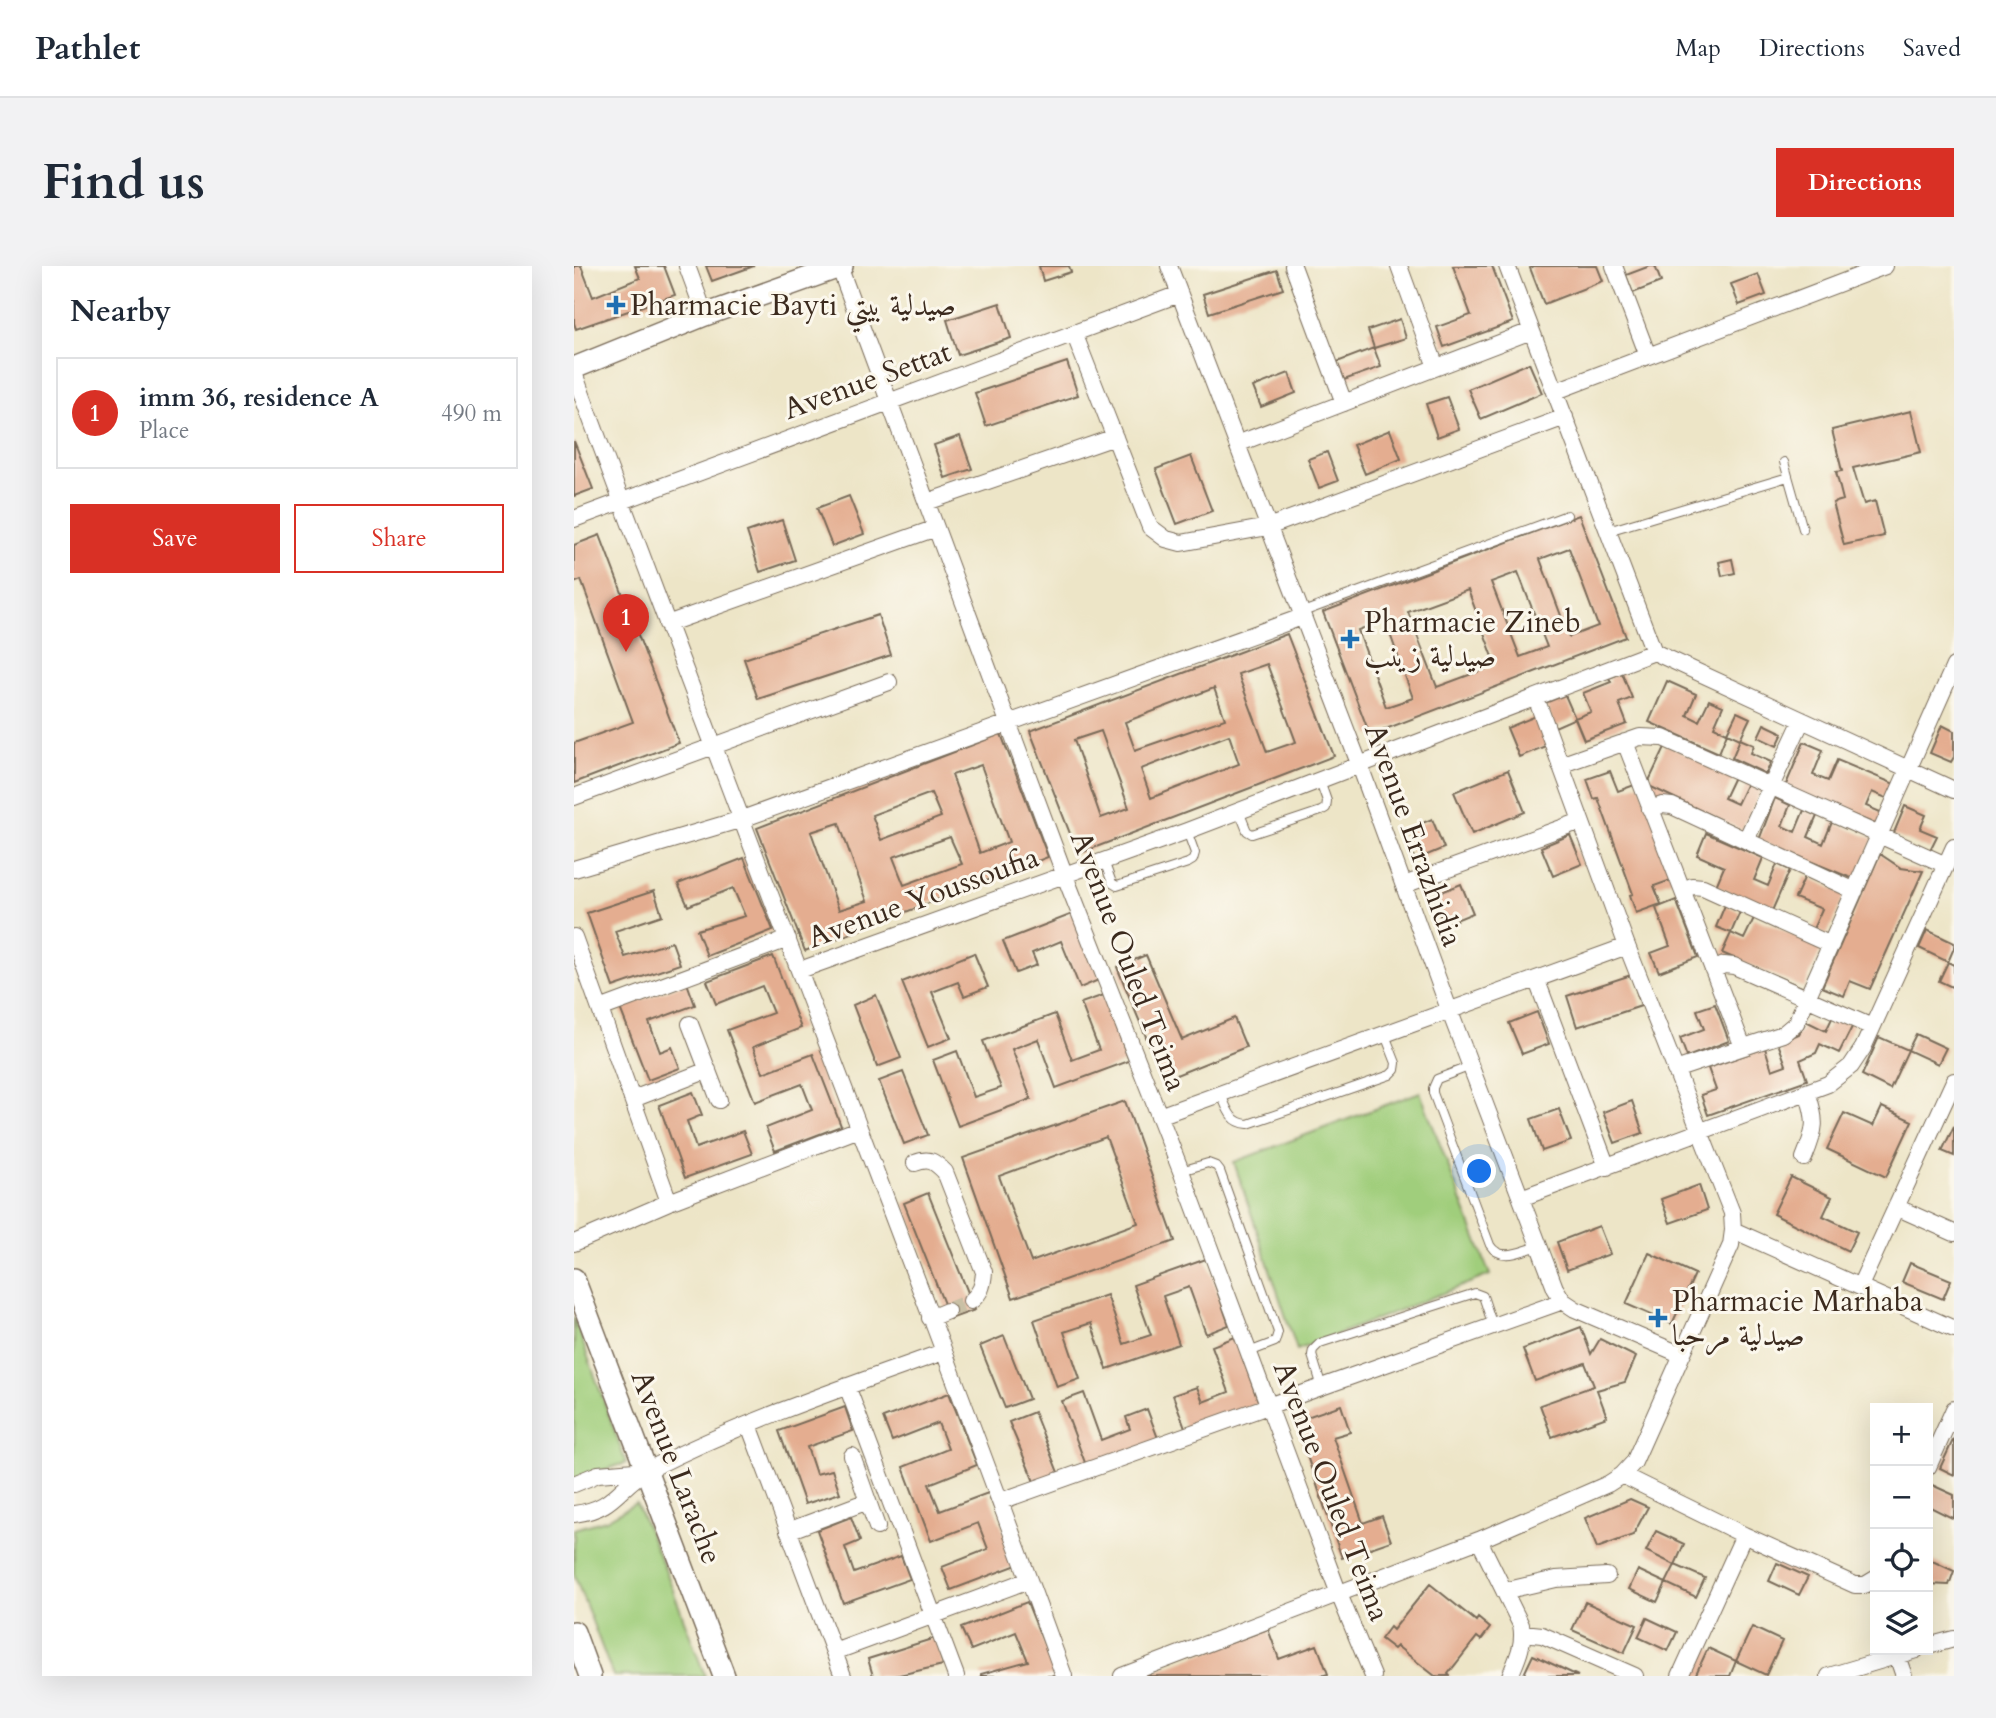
<!DOCTYPE html>
<html lang="en">
<head>
<meta charset="utf-8">
<style>
  body { margin:0; font-family:Cardo,Amiri,serif; background:#f2f2f3; color:#1f2937 }
  .controls { position:absolute; right:21px; bottom:21px; display:grid; overflow:hidden; border-radius:0px; box-shadow:0 7px 28px #0002 }
  .controls button { width:63px; height:63px; display:grid; place-items:center; padding:0; border:0; border-bottom:2px solid #e0e1e3; background:#fff; color:#1f2937; font:35px sans-serif }
  .you { position:absolute; left:906px; top:906px; width:24px; height:24px; margin:-18px; border:5px solid #fff; border-radius:50%; background:#1a73e8; box-shadow:0 0 0 10px #1a73e833 }
  .badge { display:grid; place-items:center; width:46px; height:46px; border-radius:50%; background:#d93025; color:#fff; font-size:23px; font-weight:700 }
  .pin { position:absolute; translate:-50% -58px; filter:drop-shadow(0 2px 4px #0008) }
  .pin::after { content:''; position:absolute; top:37px; width:24px; height:21px; background:inherit; clip-path:polygon(0 0,100% 0,50% 100%) }
  .list { margin:0; padding:0; list-style:none }
  h2 { display:flex; justify-content:space-between; align-items:center; height:91px; margin:0; padding:0 28px; font-size:30px }
  h2 small { font-size:23px; font-weight:400; color:#747a83 }
  .list li { display:grid; grid-template-columns:46px 1fr auto; gap:21px; align-items:center; box-sizing:border-box; height:112px; margin:0 14px 14px; padding:0 14px; border:2px solid #e0e1e3; border-radius:0px }
  .list b { display:block; font-size:26px; white-space:nowrap }
  .list p { margin:0; font-size:23px; white-space:nowrap; color:#747a83 }
  .list em { font-size:23px; font-style:normal; color:#747a83 }
  .actions { display:flex; gap:14px; padding:21px 28px }
  .actions a { flex:1; padding:16px 0; border:2px solid #d93025; border-radius:0px; text-align:center; font-size:24px; color:#d93025 }
  .actions .main { background:#d93025; color:#fff }
  .icon { flex:none; width:38px; height:38px; fill:none; stroke:currentColor; stroke-width:2; stroke-linecap:round; stroke-linejoin:round }
  .map { position:relative; flex:none; width:1380px; height:1410px; overflow:hidden; border-radius:0px }
  header { display:flex; align-items:center; gap:42px; box-sizing:border-box; height:98px; padding:0 35px; background:#fff; border-bottom:2px solid #e0e1e3 }
  header strong { font-size:33px }
  nav { display:flex; gap:38px; margin-inline-start:auto; font-size:24px }
  .intro { display:flex; align-items:center; justify-content:space-between; box-sizing:border-box; height:168px; padding:0 42px }
  h1 { margin:0; font-size:49px }
  .button { padding:18px 32px; border-radius:0px; background:#d93025; color:#fff; font-size:24px; font-weight:700 }
  main { display:flex; gap:42px; padding:0 42px }
  aside { flex:1; background:#fff; border-radius:0px; box-shadow:0 7px 28px #0002 }
  .map>svg:first-child { display:block }
  .green { fill:#a0ce7c; stroke:#6e7c4d; stroke-width:2 }
  .building { fill:#e4ad90; fill-rule:evenodd }
  .lines { fill:none; stroke-linecap:round; stroke-linejoin:round }
  .street-tunnel { stroke:#c9c0a5; stroke-width:16; stroke-dasharray:16 8; stroke-linecap:butt }
  .lane-casing { stroke:#796b59; stroke-width:10 }
  .street-casing { stroke:#796b59; stroke-width:18 }
  .secondary-casing { stroke:#796b59; stroke-width:24 }
  .lane { stroke:#fff; stroke-width:8 }
  .street { stroke:#fff; stroke-width:16 }
  .secondary { stroke:#fff; stroke-width:21 }
  .poi-dot { fill:#1f6fb2; stroke:#fbf7ec; stroke-width:2.5 }
  .labels { text-anchor:middle; stroke-width:6; stroke-linejoin:round; paint-order:stroke }
  .poi-label { font-size:30px; fill:#3b2a1e; stroke:#fbf7ec; text-anchor:start }
  .street-label { font-size:30px; fill:#3b2a1e; stroke:#fbf7ec }
</style>
</head>
<body>
<header>
<strong>Pathlet</strong>
<nav><a>Map</a><a>Directions</a><a>Saved</a></nav>
</header>
<div class="intro"><h1>Find us</h1><a class="button">Directions</a></div>
<main>
<aside>
<h2>Nearby<small></small></h2>
<ul class="list">
<li><span class="badge">1</span><div><b>imm 36, residence A</b><p>Place</p></div><em>490 m</em></li>
</ul>
<div class="actions"><a class="main">Save</a><a>Share</a></div>
</aside>
<div class="map">
<svg width="1380" height="1410" viewBox="0 0 1380 1410">
  <rect width="100%" height="100%" fill="#fbf7ec"/>
  <filter id="ink" filterUnits="userSpaceOnUse"><feTurbulence type="fractalNoise" baseFrequency=".0143" numOctaves="2"/><feDisplacementMap in="SourceGraphic" scale="14" xChannelSelector="R" yChannelSelector="G"/><feConvolveMatrix kernelMatrix="1 2 1 2 8 2 1 2 1" color-interpolation-filters="sRGB"/></filter>
  <filter id="wash" filterUnits="userSpaceOnUse"><feTurbulence type="fractalNoise" baseFrequency=".00686" numOctaves="4" result="noise"/><feDisplacementMap in="SourceGraphic" scale="28" xChannelSelector="R" yChannelSelector="G"/><feGaussianBlur stdDeviation="1.57" result="paint"/><feColorMatrix in="noise" values="0 0 0 0 0 0 0 0 0 0 0 0 0 0 0 0 0 1.4 0 .05"/><feComposite in="paint" operator="in"/></filter>
  <g filter="url(#wash)">
    <rect width="100%" height="100%" fill="#ede5c7"/>
    <path class="green" d="M846,826L916,1009L723,1084L660,896Z
      M0,1052L52,1197L0,1213Z
      M62,1237L93,1308L131,1410H39L0,1308V1263L32,1254Z"/>
    <g id="blocks">
      <path class="building" d="M0,0H7L19,31L66,12L61,0H90L101,29L2,63L0,57Z
        M132,0H180L138,15Z
        M465,0H495L497,6L469,15Z
        M879,0H918L939,56L870,81L863,61L897,49Z
        M960,0H1023L1029,15L970,38L956,2Z
        M1076,0H1081L1087,16L1059,27L1052,9Z
        M703,4L709,23L635,47L629,28Z
        M1184,8L1192,29L1165,39L1157,18Z
        M426,37L437,72L384,89L373,54Z
        M826,53L832,72L800,82L807,101L770,114L763,96L800,82L794,64Z
        M493,96L504,129L412,160L401,127Z
        M955,97L968,127L907,153L894,123Z
        M715,107L722,127L687,141L679,121Z
        M873,131L885,163L863,171L852,138Z
        M1337,145L1347,186L1279,202L1290,238L1301,235L1310,270L1270,279L1259,237L1269,234L1262,206L1268,205L1258,164Z
        M816,164L827,193L791,208L779,179Z
        M386,170L398,203L371,212L360,179Z
        M0,175L19,223L0,230Z
        M753,186L764,215L745,222L734,193Z
        M617,190L638,245L603,258L582,203Z
        M275,230L290,268L258,280L243,242Z
        M1005,249L1052,371L796,469L749,346ZM995,282L1024,360L995,371L966,293ZM944,306L973,381L946,391L917,316ZM894,324L922,399L863,421L834,346ZM811,354L839,432L812,441L784,364Z
        M208,254L221,294L186,306L173,266Z
        M26,269L105,477L0,517V477L59,456L7,314L0,317V279Z
        M1158,293L1161,307L1148,310L1145,296Z
        M304,349L317,389L184,433L170,393Z
        M713,368L760,490L504,588L456,465ZM693,398L722,476L693,486L664,408ZM640,422L651,453L561,484L551,456ZM527,465L555,542L527,552L500,474ZM655,469L665,498L577,532L567,503Z
        M1048,407L1058,432L1045,437L1053,458L1010,474L1001,452L981,461L971,437L991,429L1001,452L1017,446L1009,427L1037,416L1035,412Z
        M1093,415L1122,428L1113,449L1125,455L1135,434L1149,440L1140,461L1153,467L1145,487L1075,456Z
        M1163,446L1176,452L1166,473L1153,467Z
        M962,450L974,479L945,491L933,462Z
        M1190,458L1209,467L1203,480L1184,471Z
        M1368,459L1380,465V491L1377,496L1356,487Z
        M427,468L474,591L231,685L183,562ZM407,499L435,576L406,587L378,509ZM357,527L367,551L307,574L298,549ZM265,557L293,635L265,644L237,566ZM376,571L388,598L330,619L319,591Z
        M1166,473L1180,479L1177,487L1197,496L1192,508L1158,492Z
        M1230,476L1249,484L1239,509L1254,515L1263,494L1323,519L1317,534L1298,526L1292,540L1311,548L1306,560L1211,521Z
        M1092,479L1160,511L1150,532L1163,538L1173,517L1187,524L1168,564L1073,519Z
        M934,504L951,546L898,568L880,526Z
        M1036,505L1044,525L1066,517L1100,613L1080,620L1087,638L1062,647L1056,629L1059,628L1024,532L1020,533L1013,513Z
        M1201,532L1216,539L1208,560L1221,566L1230,544L1243,550L1234,571L1249,578L1258,556L1299,573L1282,614L1185,574Z
        M1331,540L1352,549L1346,563L1363,570L1356,584L1319,569Z
        M858,553L870,582L841,594L829,565Z
        M1132,567L1189,592L1180,614L1194,620L1203,598L1216,604L1198,645L1142,620L1150,601L1123,589Z
        M996,569L1008,598L979,610L967,581Z
        M1306,588L1327,602L1349,605L1296,723L1276,715L1270,730L1248,721Z
        M170,592L199,664L133,690L123,664L171,650L159,622L114,640L104,618Z
        M1231,610L1271,628L1253,669L1239,663L1248,643L1221,632Z
        M887,618L899,647L870,659L858,630Z
        M80,625L88,649L41,665L51,691L98,676L106,698L39,721L13,647Z
        M1102,634L1124,691L1085,706L1077,687L1096,680L1082,642Z
        M1151,639L1166,646L1157,667L1142,661Z
        M501,647L527,713L506,722L487,675L458,687L463,699L442,707L429,675Z
        M1180,652L1248,681L1230,722L1148,687L1157,667L1170,673Z
        M1353,664L1380,677V682L1374,696L1345,682Z
        M400,687L414,721L390,730L384,716L358,726L377,772L354,781L328,716Z
        M572,689L608,774L660,752L672,781L590,814L543,701Z
        M199,690L227,762L179,781L189,807L239,788L267,860L201,885L192,862L238,844L228,818L181,836L153,764L199,747L188,720L142,738L133,715Z
        M1374,696L1380,699V722L1365,715Z
        M1057,709L1067,740L1003,761L993,730Z
        M113,717L121,739L75,756L86,786L98,781L106,802L74,814L46,742Z
        M302,729L327,792L303,801L279,739Z
        M530,729L555,795L482,822L464,773L438,783L457,833L384,860L359,794L383,785L400,831L427,822L409,775L481,748L498,794L525,784L507,737Z
        M1141,738L1155,775L1113,791L1106,772L1130,763L1123,744Z
        M963,746L975,778L948,788L935,757Z
        M1259,750L1279,759L1265,787L1246,778L1242,787L1226,794L1233,814L1134,849L1127,829L1142,824L1134,802L1191,782L1198,804L1212,799L1204,777L1225,768L1232,755L1252,765Z
        M1342,768L1372,782L1364,798L1334,784L1316,823L1288,809L1305,771L1334,784Z
        M329,806L354,869L330,878L305,815Z
        M119,826L128,849L113,855L122,882L169,865L178,888L111,912L85,839Z
        M551,835L601,975L439,1032L389,892ZM532,871L564,957L457,996L425,910Z
        M1058,835L1069,867L1041,877L1029,846Z
        M1308,841L1338,855L1312,911L1253,883L1270,847L1299,860Z
        M985,843L997,875L968,885L957,853Z
        M1380,860V890L1368,885Z
        M1217,911L1258,931L1249,950L1283,966L1274,985L1199,948Z
        M1125,919L1133,944L1096,957L1087,933Z
        M354,927L401,1044L376,1053L330,937Z
        M1025,960L1036,988L993,1004L983,976Z
        M1075,987L1121,1008L1098,1058L1052,1038Z
        M632,993L655,1059L632,1068L615,1021L589,1030L605,1078L533,1103L517,1057L490,1066L506,1113L483,1121L460,1054L533,1029L550,1078L577,1069L559,1019Z
        M1336,997L1377,1014L1369,1033L1328,1016Z
        M1007,1061L1017,1088L1026,1073L1062,1091L1051,1116L1023,1124L1033,1151L978,1171L966,1139L1020,1120L1011,1097L961,1115L949,1083Z
        M430,1070L455,1133L431,1142L406,1080Z
        M661,1071L685,1138L612,1164L599,1129L623,1121L629,1136L655,1126L638,1080Z
        M375,1127L403,1199L355,1218L366,1245L414,1227L443,1299L377,1324L368,1301L414,1283L404,1257L357,1275L329,1201L374,1183L364,1157L318,1175L309,1152Z
        M510,1127L527,1174L556,1163L552,1151L573,1143L585,1175L513,1202L488,1135Z
        M767,1139L776,1166L759,1171L789,1257L808,1250L817,1275L768,1292L721,1155Z
        M271,1141L279,1165L233,1181L242,1208L258,1204L266,1227L231,1238L205,1165Z
        M460,1146L485,1209L461,1218L435,1156Z
        M1380,1172V1209L1366,1202Z
        M1358,1219L1380,1229V1253L1354,1240V1229Z
        M1056,1233L1074,1241L1059,1269L1023,1282L1011,1252Z
        M277,1251L286,1275L271,1281L280,1307L327,1290L336,1313L269,1337L243,1264Z
        M1082,1265L1110,1278L1101,1299L1131,1312L1122,1331L1092,1317L1101,1299L1072,1285Z
        M1354,1293L1380,1305L1375,1319L1354,1318Z
        M1203,1297L1234,1311L1225,1329L1195,1315Z
        M1064,1304L1092,1317L1083,1336L1055,1323Z
        M856,1318L902,1355L904,1352L916,1362L907,1374L903,1371L874,1408L876,1410H861L823,1380L820,1383L807,1373L816,1361L819,1364Z
        M453,1336L482,1408L477,1410H407V1408L454,1395L442,1366L397,1384L387,1362Z
        M1011,1336L1063,1359L1050,1387L998,1364Z
        M1073,1352L1103,1366L1094,1385L1064,1371Z
        M1178,1361L1208,1375L1192,1409L1162,1395Z
        M694,1363L705,1393L743,1379L754,1408L747,1410H568Z
        M361,1372L369,1399L321,1410H299L294,1393Z
        M1134,1382L1162,1395L1156,1410H1121Z
        M959,1389L1004,1410H949Z"/>
    </g>
  </g>
  <g filter="url(#ink)">
    <use href="#blocks" fill-opacity="0" stroke="#796b59" stroke-width="2"/>
    <g class="lines">
      <path class="street-tunnel" d="M373,1045L397,1035"/>
      <defs>
        <path id="lane" d="M1210,196L1229,263
          M1034,265L1214,211
          M726,347L993,249
          M665,545L673,565L678,568L747,545L752,542L753,535L746,515
          M530,595L538,617L543,620L614,597L619,594L621,587L613,565
          M897,800L863,813L859,822V827L916,979C927,997 949,984 965,980
          M647,828C653,842 656,857 674,858L816,809L821,804L822,797L811,769
          M607,905L634,897L642,900L646,905L704,1066L701,1076L675,1086
          M748,1121L738,1089L739,1084L746,1077L901,1027L909,1030L919,1060"/>
        <path id="street" d="M113,0L131,49
          M265,0L491,610L607,905L765,1328L799,1410
          M595,0L786,500L876,746L981,1022L989,1035L1001,1043L1108,1089
          M719,0L770,137
          M825,0L862,101
          M933,0L1080,386L1380,524
          M1040,0L1074,90
          M500,67L576,261L592,273L607,277L694,261L991,151
          M0,107C160,543 332,974 490,1410
          M982,125L1311,0
          M663,178L957,65
          M353,236L541,171
          M0,253L605,28
          M93,358L362,262
          M1051,476L1169,781
          M986,499L1066,471L1089,472L1372,599
          M0,531L315,416
          M1076,543L1088,539L1098,540L1281,625
          M1172,574L1228,454
          M0,603L168,553L728,351
          M830,619L1007,555
          M1109,625L1118,620L1129,621L1257,679
          M0,671L95,936
          M226,704L613,565L1080,386
          M1139,704L1150,699L1160,700L1298,761
          M963,715L1033,901
          M26,743L214,673
          M116,758L145,834
          M1101,804L1209,768L1222,757L1380,400
          M59,833L134,804
          M585,850L1053,680
          M1230,892C1242,863 1243,855 1233,826
          M341,897C356,891 361,896 371,906L410,1006C409,1019 407,1027 397,1035
          M947,932L1254,818L1277,800L1289,782L1380,581
          M1322,941L1380,967
          M1159,964L1380,1063
          M0,977L95,936L285,863
          M1286,1020L1380,815
          M356,1052L373,1045
          M273,1120L382,1410
          M175,1159L269,1410
          M278,1190L303,1261
          M1354,1201L1380,1143
          M1048,1209L1170,1269L1281,1319H1291L1301,1313
          M0,1218L24,1208L73,1204
          M427,1235L989,1035
          M0,1248C43,1243 45,1218 76,1203C170,1155 271,1121 369,1086
          M214,1265L294,1235
          M905,1274L947,1359C951,1378 943,1393 936,1410
          M930,1325L982,1313L1033,1310
          M949,1367L968,1369L1061,1410
          M1354,1380L1380,1373
          M1321,1384L1330,1410
          M260,1386L455,1314
          M548,1410L905,1274L1034,1218L1048,1209L1060,1196L1157,979L1159,964L1158,947L1053,680L962,432
          M1106,1410L1170,1269
          M1255,1410L1342,1384"/>
        <path id="secondary" d="M0,102L131,49L268,0
          M0,1013L150,1410
          M0,1366L16,1410"/>
      </defs>
      <use href="#lane" class="lane-casing"/>
      <use href="#street" class="street-casing"/>
      <use href="#secondary" class="secondary-casing"/>
      <use href="#lane" class="lane"/>
      <use href="#street" class="street"/>
      <use href="#secondary" class="secondary"/>
    </g>
  </g>
  <g class="poi-dot">
    <path d="M38.5 28.5h7v7h7v7h-7v7h-7v-7h-7v-7h7z"/>
    <path d="M772.5 362.5h7v7h7v7h-7v7h-7v-7h-7v-7h7z"/>
    <path d="M1080.5 1041.5h7v7h7v7h-7v7h-7v-7h-7v-7h7z"/>
  </g>
  <g class="labels">
    <g class="poi-label">
      <text x="56" y="49">Pharmacie Bayti صيدلية بيتي</text>
      <text x="790" y="366">Pharmacie Zineb<tspan x="790" dy="34">صيدلية زينب</tspan></text>
      <text x="1098" y="1045">Pharmacie Marhaba<tspan x="1098" dy="34">صيدلية مرحبا</tspan></text>
    </g>
    <g class="street-label">
      <text transform="translate(293 114) rotate(-20)" y="10">Avenue Settat</text>
      <text transform="translate(840 569) rotate(70)" y="10">Avenue Errazhidia</text>
      <text transform="translate(349 631) rotate(-20)" y="10">Avenue Youssoufia</text>
      <text transform="translate(555 695) rotate(69)" y="10">Avenue Ouled Teima</text>
      <text transform="translate(103 1201) rotate(69)" y="10">Avenue Larache</text>
      <text transform="translate(758 1225) rotate(69)" y="10">Avenue Ouled Teima</text>
    </g>
  </g>
</svg>
<div class="controls">
<button>+</button>
<button>−</button>
<button><svg class="icon" aria-label="locate" viewBox="0 0 24 24"><circle cx="12" cy="12" r="6"/><path d="M12 2v4M12 18v4M2 12h4M18 12h4"/></svg></button>
<button><svg class="icon" aria-label="layers" viewBox="0 0 24 24"><path d="M12 4l9 5-9 5-9-5zM3 14l9 5 9-5"/></svg></button>
</div>
<div class="you"></div>
<div class="pin badge" style="left:52px;top:386px">1</div>
</div>
</main>
</body>
</html>
